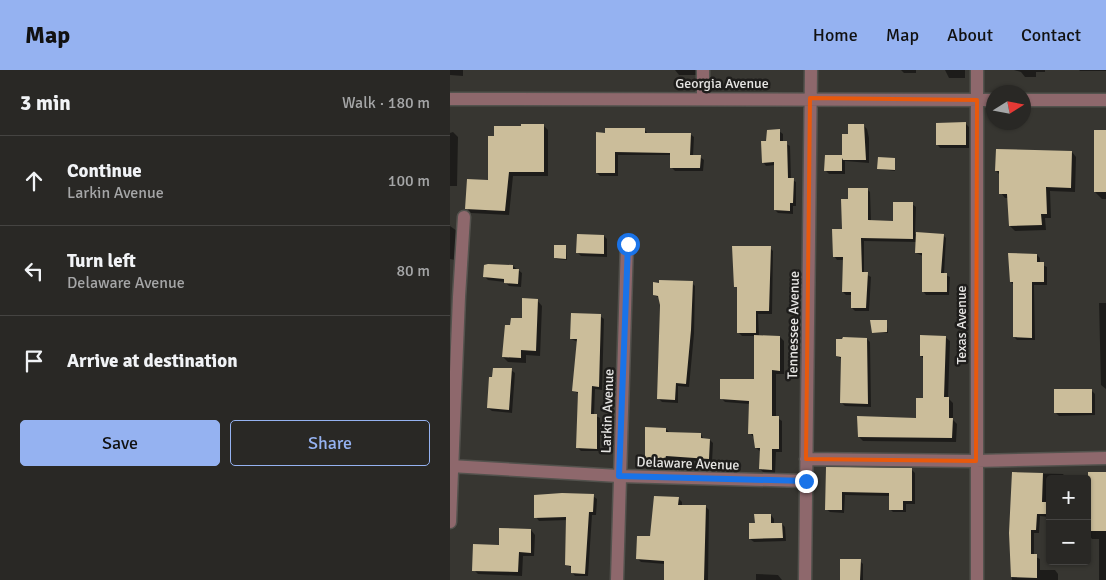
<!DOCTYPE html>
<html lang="en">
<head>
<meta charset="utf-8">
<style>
  body { margin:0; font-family:Signika,sans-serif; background:#353432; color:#f1f3f6 }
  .controls { position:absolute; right:15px; bottom:15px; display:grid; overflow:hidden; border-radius:5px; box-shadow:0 1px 4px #0004 }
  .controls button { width:45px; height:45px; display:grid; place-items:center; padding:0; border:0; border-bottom:1px solid #454442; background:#292825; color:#f1f3f6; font:25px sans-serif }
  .compass { position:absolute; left:536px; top:15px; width:45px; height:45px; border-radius:50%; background:#292825; box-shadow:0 1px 4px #0004; rotate:79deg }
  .stop { position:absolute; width:15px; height:15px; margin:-11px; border:4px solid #1a73e8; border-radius:50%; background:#fff }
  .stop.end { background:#1a73e8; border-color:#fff; box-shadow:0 1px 5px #0008 }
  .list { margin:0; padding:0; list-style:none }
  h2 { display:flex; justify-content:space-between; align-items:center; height:65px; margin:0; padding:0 20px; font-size:21px }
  h2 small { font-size:16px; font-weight:400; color:#a5a6a7 }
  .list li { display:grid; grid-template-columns:32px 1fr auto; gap:15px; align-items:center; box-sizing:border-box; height:90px; padding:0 20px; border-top:1px solid #454442 }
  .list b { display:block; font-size:19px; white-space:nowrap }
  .list p { margin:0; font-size:16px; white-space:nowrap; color:#a5a6a7 }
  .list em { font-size:16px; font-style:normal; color:#a5a6a7 }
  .actions { display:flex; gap:10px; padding:15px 20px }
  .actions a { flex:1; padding:11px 0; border:1px solid #95b2f1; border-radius:5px; text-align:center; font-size:18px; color:#95b2f1 }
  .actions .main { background:#95b2f1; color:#111 }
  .icon { flex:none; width:28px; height:28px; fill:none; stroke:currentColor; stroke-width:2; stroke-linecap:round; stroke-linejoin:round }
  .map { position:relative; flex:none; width:656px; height:510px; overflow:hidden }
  header { display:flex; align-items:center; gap:30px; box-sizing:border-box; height:70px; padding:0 25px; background:#95b2f1; color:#111 }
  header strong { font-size:24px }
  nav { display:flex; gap:28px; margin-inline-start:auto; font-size:18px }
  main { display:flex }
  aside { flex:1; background:#292825 }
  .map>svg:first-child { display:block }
  .shadow { fill:#0007 }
  .building { fill:#cbbd9a }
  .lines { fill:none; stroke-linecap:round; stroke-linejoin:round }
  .minor-casing { stroke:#53524d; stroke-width:15 }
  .minor { stroke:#8e686c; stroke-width:12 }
  .route { stroke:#1a73e8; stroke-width:6 }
  .marked { fill:none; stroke:#e8590c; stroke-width:4; stroke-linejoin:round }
  .labels { text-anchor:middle; stroke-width:5; stroke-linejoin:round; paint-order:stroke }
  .street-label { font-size:14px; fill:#e6e5e3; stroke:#1e1d1b }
</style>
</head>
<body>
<header>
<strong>Map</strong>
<nav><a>Home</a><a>Map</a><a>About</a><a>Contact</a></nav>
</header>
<main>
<aside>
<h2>3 min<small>Walk · 180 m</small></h2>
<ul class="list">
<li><svg class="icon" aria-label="ahead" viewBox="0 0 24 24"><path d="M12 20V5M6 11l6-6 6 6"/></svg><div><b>Continue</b><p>Larkin Avenue</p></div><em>100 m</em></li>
<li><svg class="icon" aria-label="left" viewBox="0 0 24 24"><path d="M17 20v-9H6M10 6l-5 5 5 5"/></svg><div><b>Turn left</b><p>Delaware Avenue</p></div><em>80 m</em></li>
<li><svg class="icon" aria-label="arrive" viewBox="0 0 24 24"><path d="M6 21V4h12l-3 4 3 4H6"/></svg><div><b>Arrive at destination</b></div></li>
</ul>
<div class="actions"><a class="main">Save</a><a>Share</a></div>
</aside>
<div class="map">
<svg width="656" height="510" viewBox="0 0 656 510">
  <rect width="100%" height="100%" fill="#373631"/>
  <path class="shadow" d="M0,0H13V6L0,5Z
    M225,0H248V5H229Z
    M451,0H466V3H454Z
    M495,0H515V8H499Z
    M564,0H595V2H586V7H575L571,2Z
    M629,0H656V1H630Z
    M516,54L519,57V78H490L487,74Z
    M93,55L98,60V106H63L59,145L21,143L17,138Z
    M413,55L417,59L419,68V93L395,91V104H379L375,100L394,86L399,65Z
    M194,59L198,64H240L244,67L243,86L250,87L254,90L253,101H225L221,97L222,85H168V106H150L147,103L156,64Z
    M329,61L333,64V72L340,76L341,109L346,112V136H343V144L328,143L325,140V95L316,96L313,92L317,72Z
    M3,62L8,67L7,116H0V63Z
    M656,62V129H652L645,122Z
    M622,82L626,87L625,122L600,121L601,148H595L596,160L565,161L560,156L559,128H555L551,123L550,105L546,101Z
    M444,89L445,101L429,99Z
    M417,119L420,122L421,151L444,152L462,134L466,137L465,164L493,165L496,168L494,204L500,207L499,225H476L473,221V186L466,183L467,172L414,171V203L421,207L419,241H405L402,238V225H396L393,222L394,190H387L384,186L393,160L399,130Z
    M0,156L7,161L5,190L0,189Z
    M154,166L157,169V187L131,186L127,182Z
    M116,177L117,190L106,189L105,188Z
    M320,178L323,181L322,244H308L309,267H330L334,271V304H326V347L332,351V382H326L325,403H314L310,399L311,382L306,378L304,368L300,363V334L275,332L271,328L305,310V266H292L288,262V218L286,216Z
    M587,185L590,188V194L597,197V215H584L585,270H567L564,267V215L561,212Z
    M63,196L72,203L71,217L59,216L55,212L38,210L35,207Z
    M242,213L245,216L244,264L239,317L228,316V333L212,332L208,328L210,228L204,225Z
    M87,230L92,236L90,286L76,285V293L58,292L53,287L61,256L73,250Z
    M649,233H656V319L651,315Z
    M150,246L154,249L152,320L145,319L144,345L150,348V381H131L127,377L129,324L124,321L128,272L121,269Z
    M436,251L438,263H423Z
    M495,267L500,271L498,328L503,333V350L507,354L506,372L413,371L409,367L467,349L474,329V289L471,286Z
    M417,269L420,272L421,337L395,336L392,333V289L387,286Z
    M61,300L65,303L62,343L42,341L38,338Z
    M641,320L645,324V345L609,346L605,342Z
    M216,359L220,363L251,364L254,370H260L263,373L262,392L218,389V391H199L196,387Z
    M377,399L462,400L465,403V434H456V442H443L440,439V426L395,425L394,443L380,442L376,439Z
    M563,403L613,404L616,408L600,409V447L590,446L589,463H584V486L590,489V500H605L608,504V510H562L560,463Z
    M639,404H656V510H649V469H642L639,465Z
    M143,426L147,429L146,445H142L138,506H125L122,502V498L117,495L118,450L89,451L86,447Z
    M228,428L232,432V436H255L259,440L258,510H215V494L191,492L187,488Z
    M321,445L324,449V454H332L335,457L336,471L304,472L300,469L306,454Z
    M81,460L85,465L84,486H73L72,506L28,504L24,500L50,476Z
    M410,491L413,494V510H392Z
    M306,504L328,505L332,510H306Z"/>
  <path class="building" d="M516,52V75H486V53Z
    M71,54H94V102H59L55,141L15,139L17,109L38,110V66H44V56H71Z
    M398,54H414L416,90H393L392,88V101H374L375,85H392V64H398Z
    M155,58H195V63H241L240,85H251L250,98H220V83L165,82V103H146V62L155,63Z
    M330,59V71H337L338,108H344L343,133H340V141L324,140V92L312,93L311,71H316L317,60Z
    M644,60H656V122H644Z
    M546,79L622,81L621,118L596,117L597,144H591L592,155L559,156L557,124H549V101H545Z
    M428,87L445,88V100L427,99Z
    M398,118H418V150L443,151V132H463V169L411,168L412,202H418L416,238H401V222H392L393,187H383L382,159H392L391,129H398Z
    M466,162L494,164L491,203H497V222H472V183H465Z
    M127,164L154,165V184L126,183Z
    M104,175H116V189L104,188Z
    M282,176H321L319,241H306V263H287V217H284Z
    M558,183L587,184V192H594V212H582V268L563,267V212H560Z
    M38,194L63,195V199H69L68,214L54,213V209L33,207L34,195Z
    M209,210L243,211L241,260L236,314L226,313L225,330L207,329L210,235L208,226L203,225V212L209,213Z
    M72,228L88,229L86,281L71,280V288L52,287L55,255H60L61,248H72Z
    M121,243L151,244L149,317L142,316L141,344H147V379L126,378L128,322L122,321L127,269H120Z
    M420,250H437V262L422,263Z
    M304,265L330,266V301L322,300V346H329V379H322V400L309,399L310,378H305L303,364H298L299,331L270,329V309H304Z
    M470,265L496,266L494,327H499V348H503L502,368L408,367L407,346L466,348V328H473V286H470Z
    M393,267L417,268L418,334L390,333L391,287L386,286V269H392Z
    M43,298H62L59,340L37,338L39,307H42Z
    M604,319H642V343H604Z
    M195,357L216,358V362L251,363V368L260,369L259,389L216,386L215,389L195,388Z
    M376,397L462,398V431H453V440H439V423L392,422V440H375Z
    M562,402L593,403L592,432H600V444H587L586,460H581V484H587V508L561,507L559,463Z
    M638,402H656V461H638Z
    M112,423L144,424L143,442H139L135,504L121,503V496L115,495L116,447L84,448V425Z
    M204,426L229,427L228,435H256L254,510H214V491L186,489L187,466H200Z
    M304,444H321V453H332L333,468L299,469V453H305Z
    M49,458L81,459V483L69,482L68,502L22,501L23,474L49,475Z
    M390,489H411L410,510H390Z"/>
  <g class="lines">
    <defs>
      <path id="minor" d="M253,0V28
        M0,29L544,30
        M574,30H656
        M356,389L526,391L656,388
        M0,396L169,406L355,411
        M0,452L9,227L14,147
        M167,510L177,173
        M355,510L361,0
        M527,510V0"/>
    </defs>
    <use href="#minor" class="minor-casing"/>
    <use href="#minor" class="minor"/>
  </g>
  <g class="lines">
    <path class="route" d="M178,174L169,406L356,411"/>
  </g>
  <path class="marked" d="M360,28L527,30L526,391L356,389Z"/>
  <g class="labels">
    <g class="street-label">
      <text x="272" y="18">Georgia Avenue</text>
      <text transform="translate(343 255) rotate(-89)" y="5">Tennessee Avenue</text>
      <text transform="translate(511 255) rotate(-90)" y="5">Texas Avenue</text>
      <text transform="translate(157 341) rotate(-88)" y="5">Larkin Avenue</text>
      <text transform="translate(238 393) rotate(2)" y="5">Delaware Avenue</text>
    </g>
  </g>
</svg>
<div class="controls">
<button>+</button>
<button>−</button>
</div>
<svg class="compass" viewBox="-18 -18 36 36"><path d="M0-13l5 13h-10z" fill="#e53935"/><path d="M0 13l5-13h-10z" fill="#a5a6a7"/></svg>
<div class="stop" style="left:178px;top:174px"></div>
<div class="stop end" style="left:356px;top:411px"></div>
</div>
</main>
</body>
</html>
